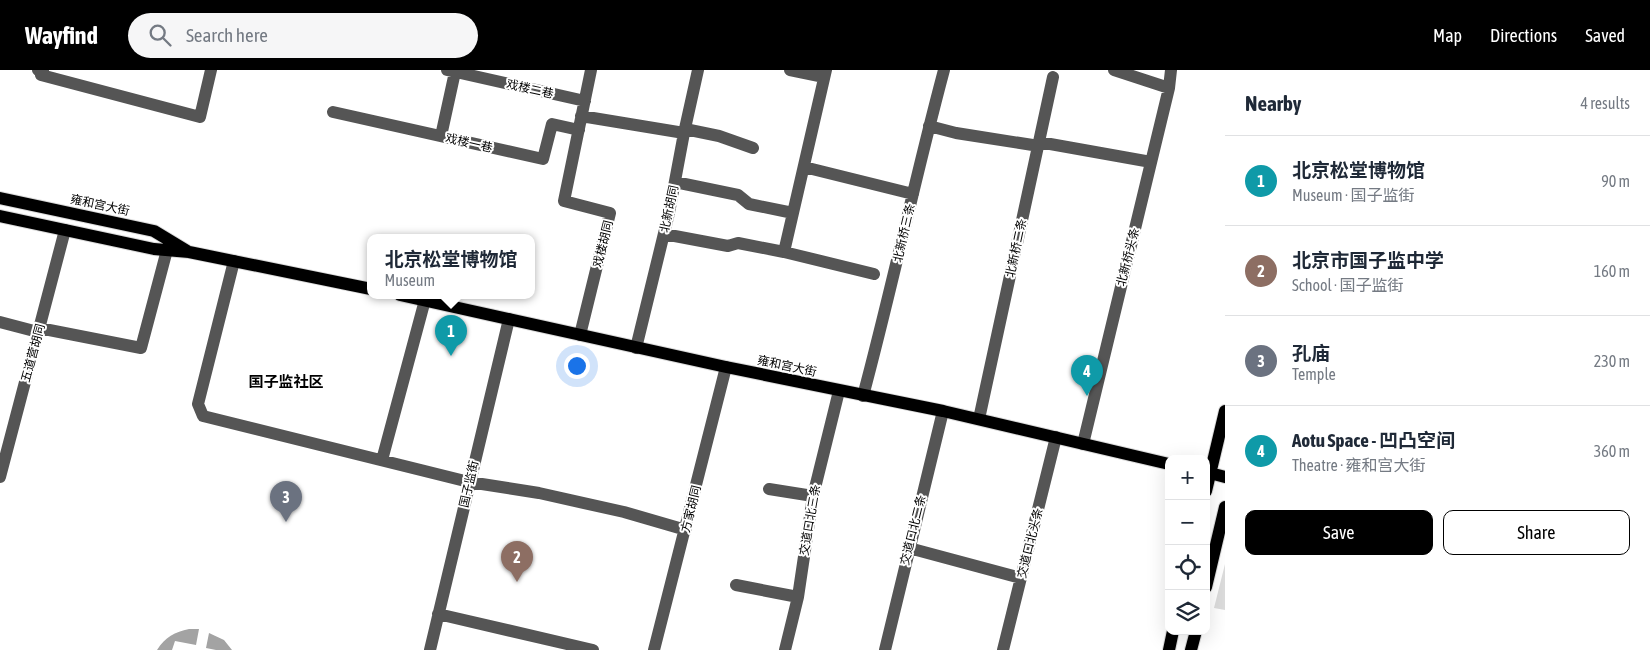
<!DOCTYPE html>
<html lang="en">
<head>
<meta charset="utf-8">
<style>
  body { margin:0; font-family:"Asap Condensed","Noto Sans SC",sans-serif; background:#f6f6f7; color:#1f2937 }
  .controls { position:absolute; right:15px; bottom:15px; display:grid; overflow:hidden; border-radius:10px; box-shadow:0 5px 20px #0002 }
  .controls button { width:45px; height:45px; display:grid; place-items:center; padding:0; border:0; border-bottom:1px solid #e0e1e3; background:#fff; color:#1f2937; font:25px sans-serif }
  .you { position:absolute; left:576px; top:295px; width:18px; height:18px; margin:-12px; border:4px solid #fff; border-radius:50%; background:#1a73e8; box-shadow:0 0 0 8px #1a73e833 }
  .badge { display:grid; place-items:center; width:32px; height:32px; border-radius:50%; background:#000; color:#fff; font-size:16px; font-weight:700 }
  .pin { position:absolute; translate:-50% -41px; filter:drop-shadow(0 1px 2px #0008) }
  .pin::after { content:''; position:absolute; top:26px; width:18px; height:15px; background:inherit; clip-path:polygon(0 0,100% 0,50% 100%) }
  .popup { position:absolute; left:367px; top:164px; width:168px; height:65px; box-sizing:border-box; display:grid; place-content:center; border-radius:10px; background:#fff; filter:drop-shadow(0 1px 4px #0005); font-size:16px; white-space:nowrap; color:#747a83 }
  .popup b { font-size:19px; color:#1f2937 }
  .popup::after { content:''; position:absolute; left:50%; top:100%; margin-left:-10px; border:10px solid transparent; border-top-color:#fff }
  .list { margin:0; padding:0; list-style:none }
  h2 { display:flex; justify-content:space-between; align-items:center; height:65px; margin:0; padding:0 20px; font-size:21px }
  h2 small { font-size:16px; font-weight:400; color:#747a83 }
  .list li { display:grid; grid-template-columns:32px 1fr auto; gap:15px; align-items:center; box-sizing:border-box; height:90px; padding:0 20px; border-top:1px solid #e0e1e3 }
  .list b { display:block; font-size:19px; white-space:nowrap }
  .list p { margin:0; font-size:16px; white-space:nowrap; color:#747a83 }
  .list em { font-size:16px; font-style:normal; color:#747a83 }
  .actions { display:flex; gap:10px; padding:15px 20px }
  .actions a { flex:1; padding:11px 0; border:1px solid #000; border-radius:10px; text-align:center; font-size:18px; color:#000 }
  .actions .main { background:#000; color:#fff }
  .icon { flex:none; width:28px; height:28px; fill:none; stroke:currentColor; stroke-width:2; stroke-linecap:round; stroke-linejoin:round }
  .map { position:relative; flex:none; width:1225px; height:580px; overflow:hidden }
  header { display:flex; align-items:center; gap:30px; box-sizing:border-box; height:70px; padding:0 25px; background:#000; color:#fff }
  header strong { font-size:24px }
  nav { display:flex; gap:28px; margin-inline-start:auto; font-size:18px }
  .search { width:350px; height:45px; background:#f6f6f7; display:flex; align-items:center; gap:12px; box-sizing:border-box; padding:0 18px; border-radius:28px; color:#747a83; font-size:19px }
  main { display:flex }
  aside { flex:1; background:#fff }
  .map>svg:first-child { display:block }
  .green { fill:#dcdcdc }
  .water { fill:#a3a3a3 }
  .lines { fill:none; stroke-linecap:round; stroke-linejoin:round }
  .major-casing { stroke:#dbdbdb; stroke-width:14 }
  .minor { stroke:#555; stroke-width:12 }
  .major { stroke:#000; stroke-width:12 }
  .labels { text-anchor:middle; stroke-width:4; stroke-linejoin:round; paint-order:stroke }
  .street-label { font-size:12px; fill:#000; stroke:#fff }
  .quarter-label { font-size:15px; font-weight:bold; fill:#000; stroke:#fff }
</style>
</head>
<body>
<header>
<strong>Wayfind</strong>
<div class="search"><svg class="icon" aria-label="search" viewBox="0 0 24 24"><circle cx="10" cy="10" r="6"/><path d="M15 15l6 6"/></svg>Search here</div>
<nav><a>Map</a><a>Directions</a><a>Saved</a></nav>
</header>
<main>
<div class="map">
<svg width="1225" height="580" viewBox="0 0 1225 580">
  <rect width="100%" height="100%" fill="#fff"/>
  <path class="green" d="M1225,494V540L1214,538Z"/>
  <path class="water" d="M189,559H199L196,575L175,571L172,580H157C165,567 175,562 189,559Z
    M209,563L224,570L232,580H216L206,578Z"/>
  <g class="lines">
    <defs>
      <path id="major" d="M0,128L154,161L187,181
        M0,146L154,179L189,182L371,219
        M400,225L726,297L943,341L1169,394
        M1206,402L1225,407
        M1206,421L1225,341
        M1206,517L1225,437
        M1169,580L1173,561
        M1191,580L1196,561"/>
    </defs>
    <use href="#major" class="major-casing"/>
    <path class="minor" d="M38,0L43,1L41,5L200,47L211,0
      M447,0L585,31
      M790,0L824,7
      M826,0L784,182L874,204
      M1114,0L1169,18
      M333,42L543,89L552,54L579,60
      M581,46L684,63
      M929,56L956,63L1039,76
      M685,59L719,66L753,78
      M441,66L455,2
      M1039,72L1151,92
      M804,97L913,124
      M675,112L738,125L749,134L793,143
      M664,164L728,176L738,173L784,182
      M234,191L198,334L203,346L469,412L539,423L624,442L686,460
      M0,252L38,262
      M39,258L141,278L167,180
      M580,265L610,143L564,131L591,0
      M636,278L669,143L684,63L698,0
      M863,326C892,218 915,108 944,0
      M979,349L1053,7
      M1083,374L1169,18L1171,0
      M382,390L425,230
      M0,407L65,160
      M769,419L813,426
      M909,478L1021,508
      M736,515L798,527
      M438,544L593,580
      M430,580L509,249
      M654,580L726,297
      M785,580L798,527L813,426L839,321
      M885,580L943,341
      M1003,580L1056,367"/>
    <use href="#major" class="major"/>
  </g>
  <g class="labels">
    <g class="street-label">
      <text transform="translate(530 19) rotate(13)" y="4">戏楼二巷</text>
      <text transform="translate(469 73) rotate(13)" y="4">戏楼一巷</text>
      <text transform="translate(100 135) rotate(12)" y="4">雍和宫大街</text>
      <text transform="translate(669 139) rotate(-78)" y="4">北新胡同</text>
      <text transform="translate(904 163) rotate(-77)" y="4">北新桥三条</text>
      <text transform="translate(603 174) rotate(-76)" y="4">戏楼胡同</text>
      <text transform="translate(1016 178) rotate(-78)" y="4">北新桥二条</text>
      <text transform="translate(1128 187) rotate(-76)" y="4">北新桥头条</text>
      <text transform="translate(33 283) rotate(-75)" y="4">五道营胡同</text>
      <text transform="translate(787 296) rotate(12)" y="4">雍和宫大街</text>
      <text transform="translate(469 414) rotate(-77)" y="4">国子监街</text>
      <text transform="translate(691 439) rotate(-76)" y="4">方家胡同</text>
      <text transform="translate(810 450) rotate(-80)" y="4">交道口北三条</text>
      <text transform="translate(913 460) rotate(-76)" y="4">交道口北二条</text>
      <text transform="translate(1030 473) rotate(-76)" y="4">交道口北头条</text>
    </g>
    <g class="quarter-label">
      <text x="286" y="317">国子监社区</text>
    </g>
  </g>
</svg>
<div class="controls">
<button>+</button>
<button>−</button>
<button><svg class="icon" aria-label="locate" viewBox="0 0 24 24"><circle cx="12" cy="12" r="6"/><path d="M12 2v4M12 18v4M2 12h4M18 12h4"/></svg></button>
<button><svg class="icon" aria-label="layers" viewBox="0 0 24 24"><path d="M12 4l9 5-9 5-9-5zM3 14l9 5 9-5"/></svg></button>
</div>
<div class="you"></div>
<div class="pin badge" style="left:451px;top:286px;background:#0f9aa8">1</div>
<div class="popup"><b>北京松堂博物馆</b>Museum</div>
<div class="pin badge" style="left:517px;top:512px;background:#8d6e63">2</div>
<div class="pin badge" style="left:286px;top:452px;background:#6b7280">3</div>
<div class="pin badge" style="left:1087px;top:326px;background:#0f9aa8">4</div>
</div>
<aside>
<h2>Nearby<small>4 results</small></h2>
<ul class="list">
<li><span class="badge" style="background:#0f9aa8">1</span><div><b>北京松堂博物馆</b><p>Museum · 国子监街</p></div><em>90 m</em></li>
<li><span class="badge" style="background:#8d6e63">2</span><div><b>北京市国子监中学</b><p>School · 国子监街</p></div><em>160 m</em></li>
<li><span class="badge" style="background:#6b7280">3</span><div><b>孔庙</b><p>Temple</p></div><em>230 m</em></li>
<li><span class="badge" style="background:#0f9aa8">4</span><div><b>Aotu Space - 凹凸空间</b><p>Theatre · 雍和宫大街</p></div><em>360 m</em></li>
</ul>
<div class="actions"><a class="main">Save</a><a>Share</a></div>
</aside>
</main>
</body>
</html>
